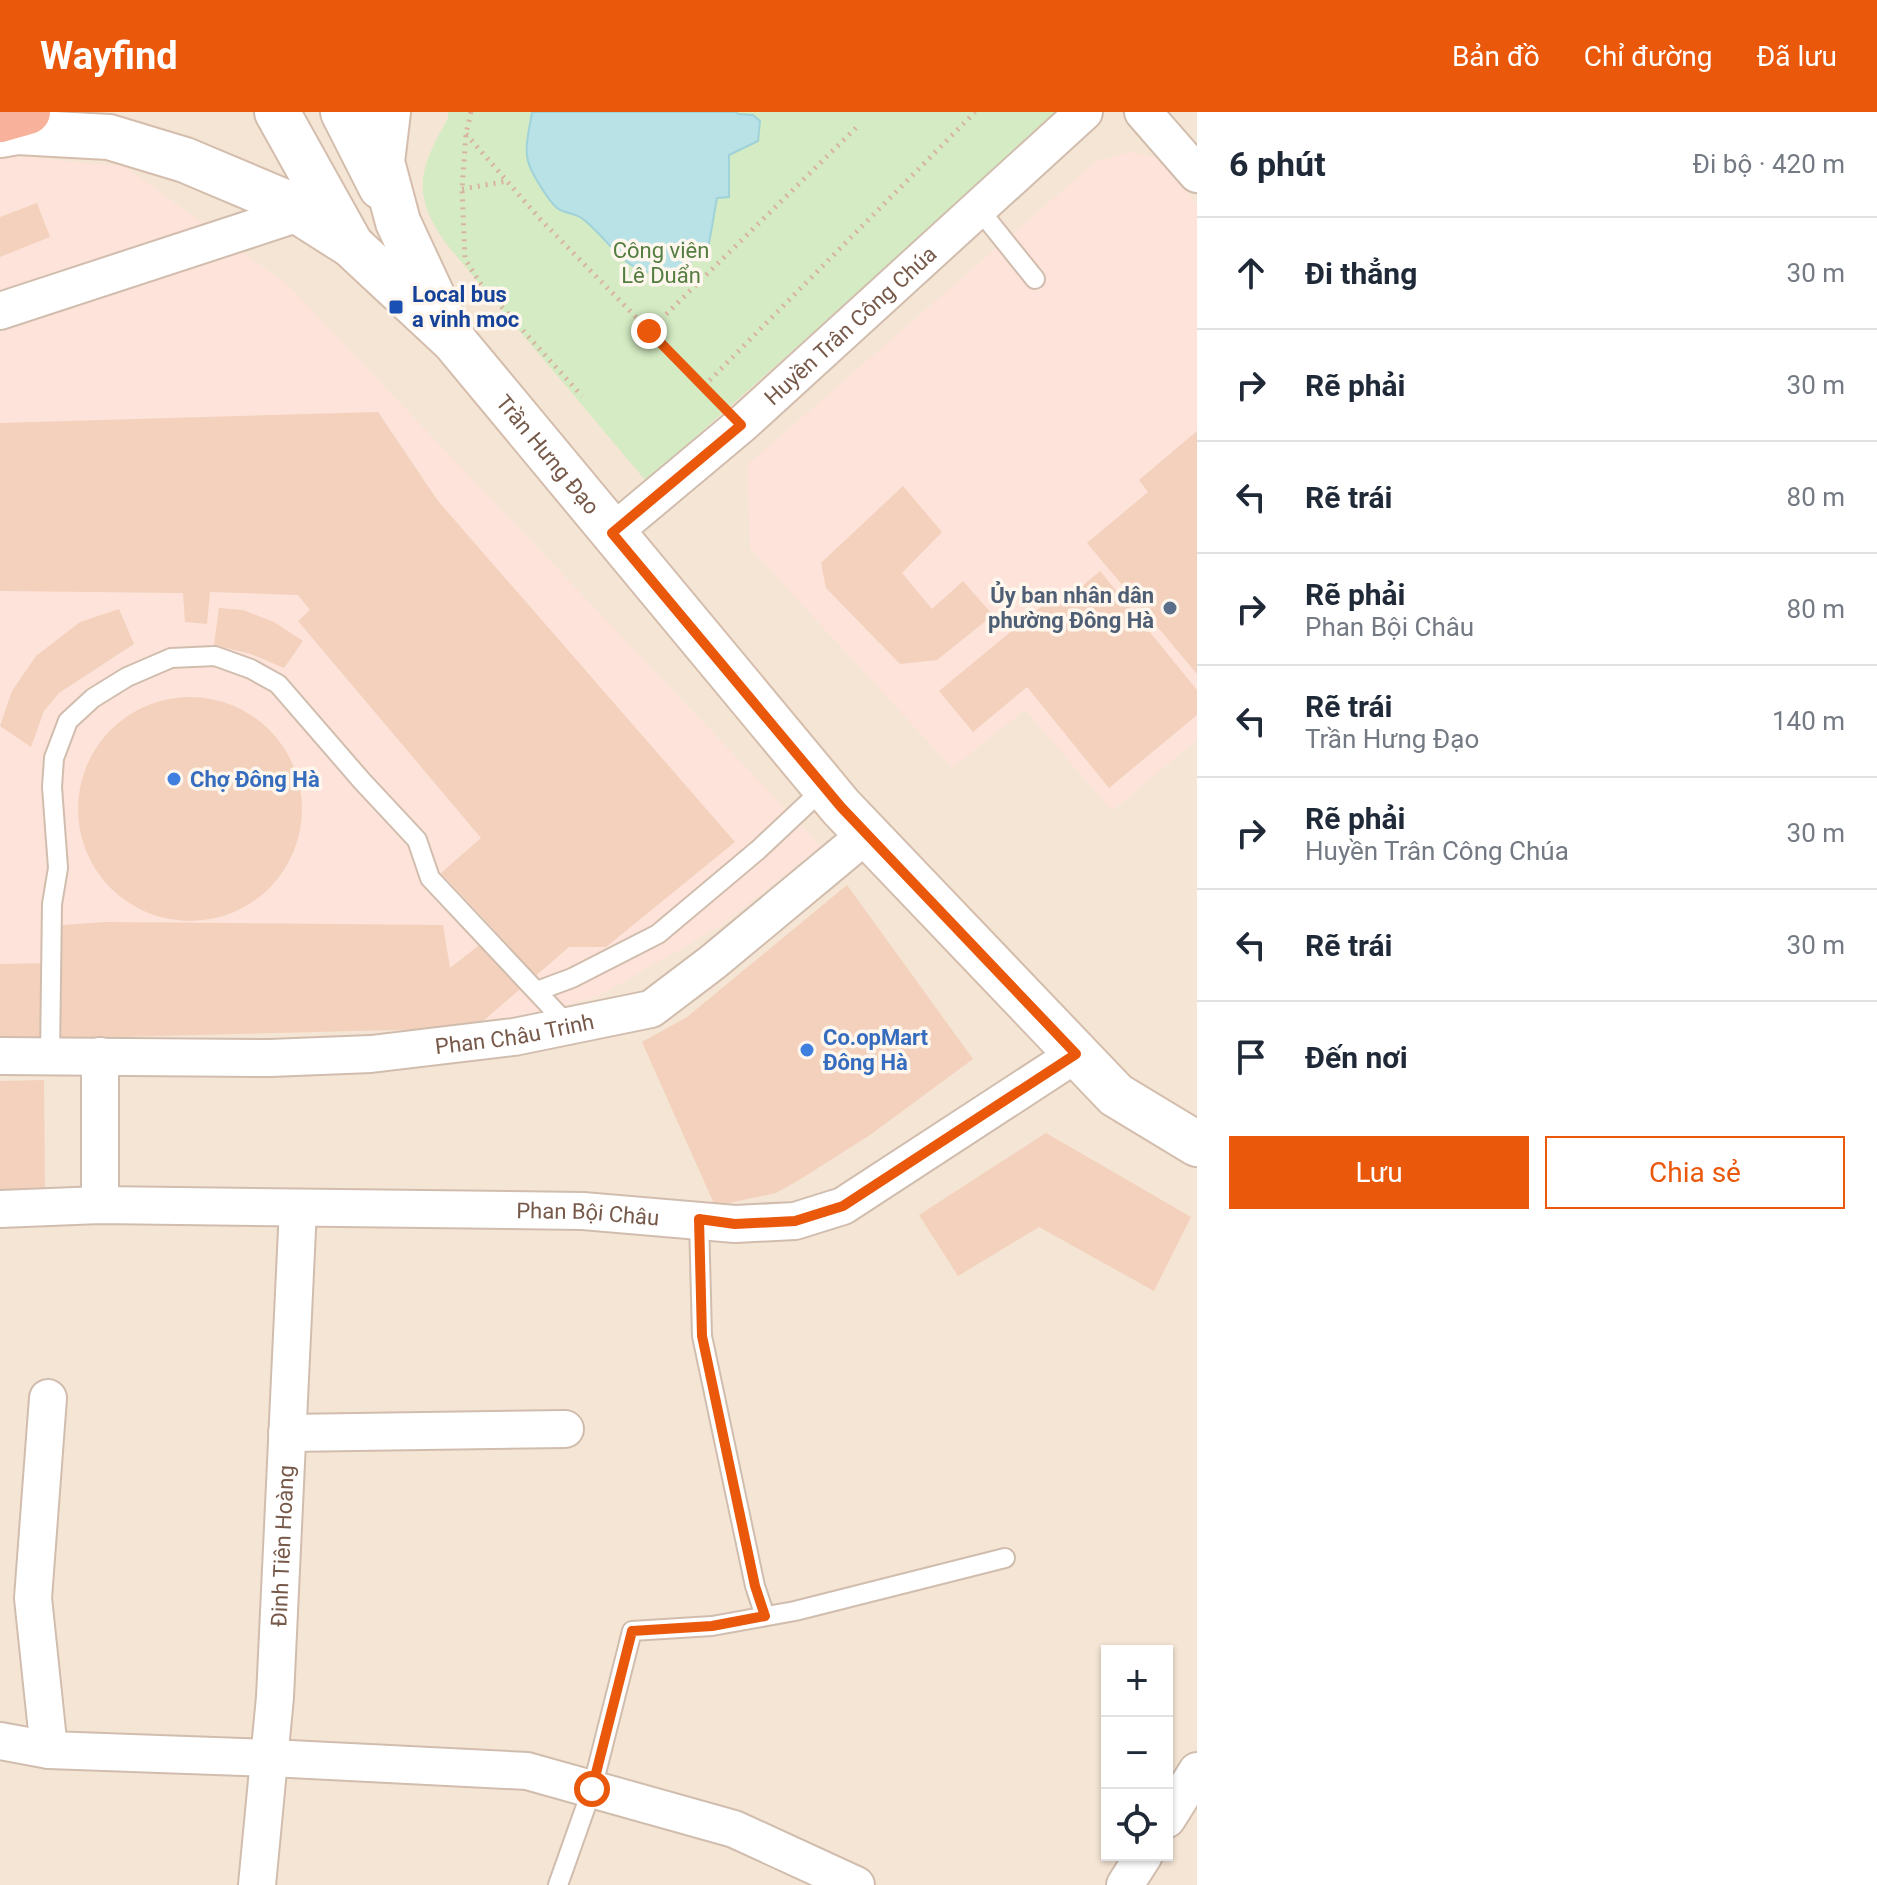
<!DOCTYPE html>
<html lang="vi">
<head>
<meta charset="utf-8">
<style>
  body { margin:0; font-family:Roboto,sans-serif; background:#f2f2f3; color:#1f2937 }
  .controls { position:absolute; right:24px; bottom:24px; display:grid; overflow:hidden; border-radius:0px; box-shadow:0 2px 6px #0004 }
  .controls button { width:72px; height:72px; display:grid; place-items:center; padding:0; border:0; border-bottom:2px solid #e0e1e3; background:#fff; color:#1f2937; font:40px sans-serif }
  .stop { position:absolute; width:24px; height:24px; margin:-18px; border:6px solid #ea580c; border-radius:50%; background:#fff }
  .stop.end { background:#ea580c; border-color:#fff; box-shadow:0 2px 8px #0008 }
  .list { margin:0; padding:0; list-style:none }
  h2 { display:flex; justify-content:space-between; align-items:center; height:104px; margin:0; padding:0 32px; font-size:34px }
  h2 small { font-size:26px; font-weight:400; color:#747a83 }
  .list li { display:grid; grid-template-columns:52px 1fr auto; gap:24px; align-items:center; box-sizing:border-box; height:112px; padding:0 32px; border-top:2px solid #e0e1e3 }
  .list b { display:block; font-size:30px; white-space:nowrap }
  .list p { margin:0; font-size:26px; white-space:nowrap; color:#747a83 }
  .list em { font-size:26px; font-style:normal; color:#747a83 }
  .actions { display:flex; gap:16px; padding:24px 32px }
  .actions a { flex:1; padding:18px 0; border:2px solid #ea580c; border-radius:0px; text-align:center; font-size:28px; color:#ea580c }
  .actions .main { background:#ea580c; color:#fff }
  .icon { flex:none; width:44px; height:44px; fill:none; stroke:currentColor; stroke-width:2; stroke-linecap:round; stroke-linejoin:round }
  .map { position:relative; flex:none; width:1197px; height:1773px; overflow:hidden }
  header { display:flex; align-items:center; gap:48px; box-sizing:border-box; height:112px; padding:0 40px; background:#ea580c; color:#fff }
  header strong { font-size:38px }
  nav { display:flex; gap:44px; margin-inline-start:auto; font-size:28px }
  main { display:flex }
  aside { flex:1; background:#fff }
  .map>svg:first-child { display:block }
  .residential { fill:#f5e5d4; fill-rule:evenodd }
  .commercial { fill:#fde3d9 }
  .green { fill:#d4ebc3 }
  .water { fill:#b9e2e7; stroke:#9fd2d9; stroke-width:2 }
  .building { fill:#f3d1bd }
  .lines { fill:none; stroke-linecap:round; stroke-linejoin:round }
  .lane-casing { stroke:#d1bdae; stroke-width:22 }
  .street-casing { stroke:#d1bdae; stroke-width:40 }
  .secondary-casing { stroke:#d4bdac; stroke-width:48 }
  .highway-casing { stroke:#d9d1cc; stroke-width:48 }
  .path { stroke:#d8b49f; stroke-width:5; stroke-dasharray:2 6; stroke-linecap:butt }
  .lane { stroke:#fff; stroke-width:18 }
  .street { stroke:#fff; stroke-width:36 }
  .secondary { stroke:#fff; stroke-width:44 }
  .highway { stroke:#f8b29b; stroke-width:44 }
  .route { stroke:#ea580c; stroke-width:10 }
  .transit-dot { fill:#1a4fb4; stroke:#fff7ed; stroke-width:3 }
  .service-dot { fill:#5c6f8a; stroke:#fff7ed; stroke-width:3 }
  .shop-dot { fill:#3f7fe0; stroke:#fff7ed; stroke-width:3 }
  .labels { text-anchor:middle; stroke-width:7; stroke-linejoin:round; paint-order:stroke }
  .park-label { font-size:22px; fill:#547d41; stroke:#fff7ed }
  .transit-label { font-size:22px; font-weight:bold; fill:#164399; stroke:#fff7ed; text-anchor:start }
  .street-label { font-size:22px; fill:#77594a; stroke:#fff7ed }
  .service-label { font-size:22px; font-weight:bold; fill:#4e5e75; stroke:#fff7ed; text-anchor:end }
  .shop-label { font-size:22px; font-weight:bold; fill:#366cbe; stroke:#fff7ed; text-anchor:start }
</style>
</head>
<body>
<header>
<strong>Wayfind</strong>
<nav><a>Bản đồ</a><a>Chỉ đường</a><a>Đã lưu</a></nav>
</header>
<main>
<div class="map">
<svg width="1197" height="1773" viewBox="0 0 1197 1773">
  <rect width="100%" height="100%" fill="#fdf3e6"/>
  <path class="residential" d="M0,0H1197V1773H0ZM1107,1539H1167V1743H1107Z"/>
  <path class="commercial" d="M1130,40L1157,46L1197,92V628L1112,699L1025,598L952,656L750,436L747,353L1095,50Z
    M0,43L124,54L288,173L821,734L721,814L597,885L515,906L0,928Z"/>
  <path class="green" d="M448,0H1061L646,369L448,134C410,81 419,59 448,6Z"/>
  <path class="water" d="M532,0H737L738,2L753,3L760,9L758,29L729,43V85L717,86L708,137C693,150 674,162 653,161C624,160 602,119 580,105C573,101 563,101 557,96C548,88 531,61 528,49C524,34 530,15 532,0Z"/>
  <path class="building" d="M37,91L50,125L0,145V105Z
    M378,300L438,389L735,730L606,835H569L475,916L0,928V852L50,851L51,814L105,810L443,813L450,856L496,820L441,761L481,726L298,509L310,498L298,483L210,480L207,512L185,510L183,481L0,479V311Z
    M1197,319V562L1087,431L1148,380L1139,368Z
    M903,374L942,420L902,461L932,497L963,469L993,503L937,548L900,552L826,476L821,451Z
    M1100,459L1197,578V603L1109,676L1027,575L973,620L939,579L1054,484L1061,492Z
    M219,496L243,498L274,510L303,529L284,556L251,542L214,533Z
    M119,497L134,532L59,581L44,599L31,635L0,614L12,579L36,544L80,510Z
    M78 697a112 112 0 1 1 224 0a112 112 0 1 1-224 0Z
    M847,773L973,947L870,1023L799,1068L776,1081L715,1094L642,930L687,905Z
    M44,968L45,1079H0V969Z
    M1046,1021L1191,1105L1154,1179L1039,1115L958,1164L919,1103Z"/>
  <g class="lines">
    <defs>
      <path id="lane" d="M978,96L1035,167
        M537,879L572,866L658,822L758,738L824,676
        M50,944L52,792L58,756L52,675L54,646L68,609L93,586L127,565L171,546L215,544L251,557L278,572L362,669L417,728L430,766L568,913
        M699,1107L702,1224L755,1474L765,1504
        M558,1773L592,1677L632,1519L712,1514L795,1499L1005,1446"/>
      <g id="street">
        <path d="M1143,0L1197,62"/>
        <path d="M0,199L299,101"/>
        <path id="s1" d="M612,421L741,313L1084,0"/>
        <path id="s2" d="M0,944L270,946L371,942L514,925L651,897L713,850L867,722"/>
        <path d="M100,1093V944"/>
        <path id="s3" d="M0,1097L100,1093L583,1099L735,1112L795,1109L843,1094L1076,942"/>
        <path d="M48,1286L33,1486L49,1638"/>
        <path d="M287,1321L565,1317"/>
        <path d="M0,1629L49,1638L270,1646L527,1659L734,1717L856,1773"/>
        <path d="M1167,1707L1197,1659"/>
        <path id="s4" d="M257,1773L275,1585L298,1096"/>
        <path d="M1125,1773L1144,1743"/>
      </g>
      <g id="secondary">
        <path d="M277,0L350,131"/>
        <path d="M343,0L381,75"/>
        <path d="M388,0L382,50L398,110L444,209"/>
        <path id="s5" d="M0,23L17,20L109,25L185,48L280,88L351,133L454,229L841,695L1116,983L1197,1032"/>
      </g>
      <path id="highway" d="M0,8L28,0"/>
    </defs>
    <use href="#lane" class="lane-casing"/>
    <use href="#street" class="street-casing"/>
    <use href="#secondary" class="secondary-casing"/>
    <use href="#highway" class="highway-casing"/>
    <path class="path" d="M471,0L466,22L462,77L465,147L480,171L582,284
      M466,22L540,107L718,289
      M462,77L508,69
      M649,219L858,14
      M704,274L975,0"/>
    <use href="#lane" class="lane"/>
    <use href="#street" class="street"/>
    <use href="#secondary" class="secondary"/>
    <use href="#highway" class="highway"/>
  </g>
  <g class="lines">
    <path class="route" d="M592,1677L632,1519L712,1514L765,1504L755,1474L702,1224L699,1107L735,1112L795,1109L843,1094L1076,942L841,695L612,421L741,313L649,219"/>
  </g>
  <rect class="transit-dot" x="388" y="187" width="16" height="16" rx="4"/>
  <circle class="service-dot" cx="1170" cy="496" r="8"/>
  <g class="shop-dot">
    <circle cx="174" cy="667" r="8"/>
    <circle cx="807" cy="938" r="8"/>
  </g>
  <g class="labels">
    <g class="park-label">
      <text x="661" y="146">Công viên<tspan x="661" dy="25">Lê Duẩn</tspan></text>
    </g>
    <g class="transit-label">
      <text x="412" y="190">Local bus<tspan x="412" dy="25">a vinh moc</tspan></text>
    </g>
    <g class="street-label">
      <text dy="8" stroke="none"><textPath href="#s1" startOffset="316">Huyền Trân Công Chúa</textPath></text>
      <text dy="8" stroke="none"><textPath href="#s5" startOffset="664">Trần Hưng Đạo</textPath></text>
      <text dy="8" stroke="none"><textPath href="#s2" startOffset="516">Phan Châu Trinh</textPath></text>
      <text dy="8" stroke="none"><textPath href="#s3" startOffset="588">Phan Bội Châu</textPath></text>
      <text dy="8" stroke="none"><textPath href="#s4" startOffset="340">Đinh Tiên Hoàng</textPath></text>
    </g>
    <g class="service-label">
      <text x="1154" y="491">Ủy ban nhân dân<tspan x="1154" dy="25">phường Đông Hà</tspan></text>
    </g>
    <g class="shop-label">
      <text x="190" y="675">Chợ Đông Hà</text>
      <text x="823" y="933">Co.opMart<tspan x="823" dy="25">Đông Hà</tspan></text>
    </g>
  </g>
</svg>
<div class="controls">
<button>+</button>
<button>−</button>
<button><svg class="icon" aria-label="locate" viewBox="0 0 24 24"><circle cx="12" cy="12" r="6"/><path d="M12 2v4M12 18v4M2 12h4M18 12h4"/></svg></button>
</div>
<div class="stop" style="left:592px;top:1677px"></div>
<div class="stop end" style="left:649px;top:219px"></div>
</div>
<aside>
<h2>6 phút<small>Đi bộ · 420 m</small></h2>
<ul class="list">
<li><svg class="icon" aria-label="ahead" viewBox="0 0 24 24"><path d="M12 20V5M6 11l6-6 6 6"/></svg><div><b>Đi thẳng</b></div><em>30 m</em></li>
<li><svg class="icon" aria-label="right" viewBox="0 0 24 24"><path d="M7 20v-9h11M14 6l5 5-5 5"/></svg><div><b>Rẽ phải</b></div><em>30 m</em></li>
<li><svg class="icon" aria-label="left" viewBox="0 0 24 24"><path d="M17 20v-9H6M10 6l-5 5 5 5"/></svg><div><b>Rẽ trái</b></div><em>80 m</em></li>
<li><svg class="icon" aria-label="right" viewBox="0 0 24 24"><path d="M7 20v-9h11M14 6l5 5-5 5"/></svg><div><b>Rẽ phải</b><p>Phan Bội Châu</p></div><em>80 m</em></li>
<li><svg class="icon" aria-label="left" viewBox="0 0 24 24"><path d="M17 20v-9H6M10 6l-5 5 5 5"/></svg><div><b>Rẽ trái</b><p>Trần Hưng Đạo</p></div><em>140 m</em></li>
<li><svg class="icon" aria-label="right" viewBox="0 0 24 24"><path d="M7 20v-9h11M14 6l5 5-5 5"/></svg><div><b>Rẽ phải</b><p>Huyền Trân Công Chúa</p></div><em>30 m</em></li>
<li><svg class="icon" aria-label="left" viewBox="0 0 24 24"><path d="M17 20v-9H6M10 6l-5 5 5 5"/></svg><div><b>Rẽ trái</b></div><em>30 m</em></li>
<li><svg class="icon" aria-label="arrive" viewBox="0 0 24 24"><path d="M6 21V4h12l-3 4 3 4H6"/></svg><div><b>Đến nơi</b></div></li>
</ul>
<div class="actions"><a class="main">Lưu</a><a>Chia sẻ</a></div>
</aside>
</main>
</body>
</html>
